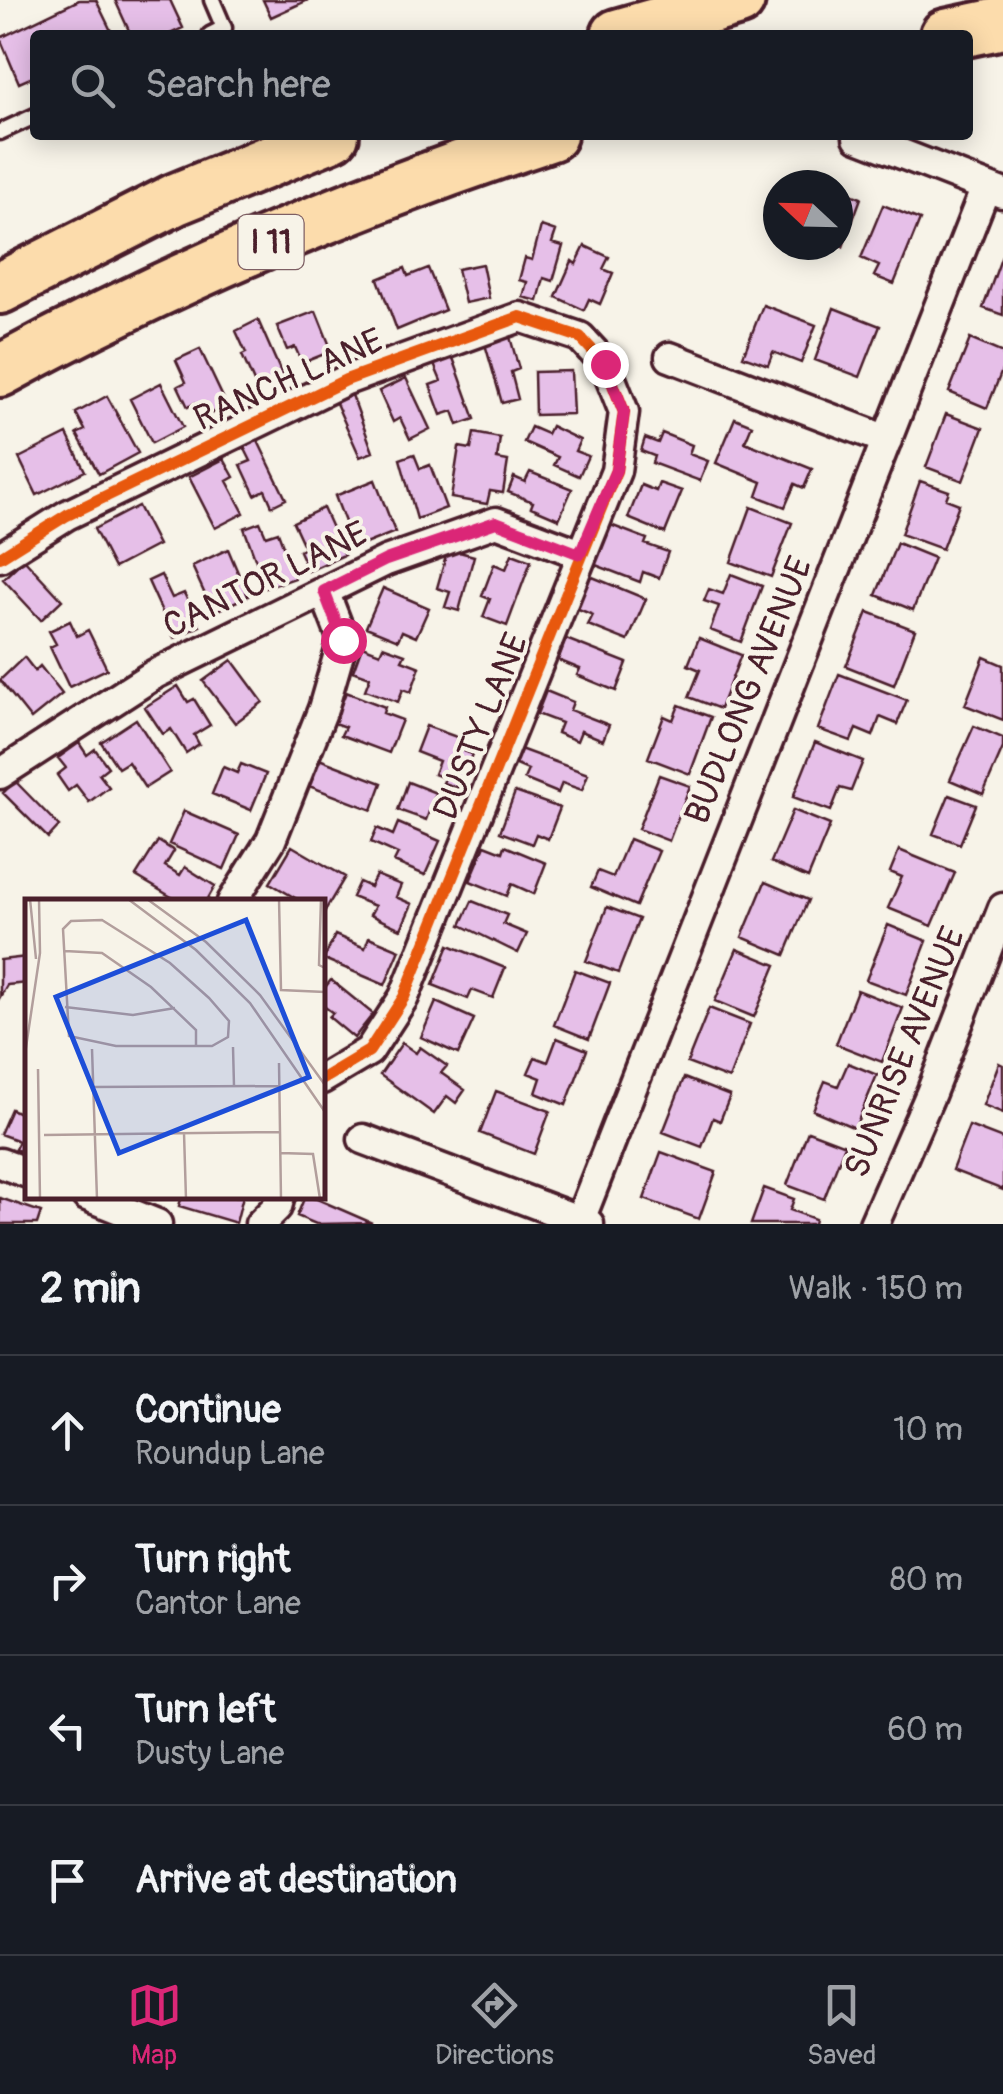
<!DOCTYPE html>
<html lang="en">
<head>
<meta charset="utf-8">
<style>
  body { margin:0; font-family:Pangolin,sans-serif; background:#242831; color:#f1f3f6 }
  .compass { position:absolute; left:763px; top:170px; width:90px; height:90px; border-radius:50%; background:#171b24; box-shadow:0 5px 25px #0003; rotate:292deg }
  .stop { position:absolute; width:30px; height:30px; margin:-22px; border:8px solid #db2777; border-radius:50%; background:#fff }
  .stop.end { background:#db2777; border-color:#fff; box-shadow:0 2px 10px #0008 }
  .list { margin:0; padding:0; list-style:none }
  h2 { display:flex; justify-content:space-between; align-items:center; height:130px; margin:0; padding:0 40px; font-size:42px }
  h2 small { font-size:32px; font-weight:400; color:#9ea1a6 }
  .list li { display:grid; grid-template-columns:65px 1fr auto; gap:30px; align-items:center; box-sizing:border-box; height:150px; padding:0 40px; border-top:2px solid #363941 }
  .list b { display:block; font-size:38px; white-space:nowrap }
  .list p { margin:0; font-size:32px; white-space:nowrap; color:#9ea1a6 }
  .list em { font-size:32px; font-style:normal; color:#9ea1a6 }
  .icon { flex:none; width:55px; height:55px; fill:none; stroke:currentColor; stroke-width:2; stroke-linecap:round; stroke-linejoin:round }
  .map { position:relative; flex:none; width:1003px; height:1224px; overflow:hidden }
  .search { position:absolute; background:#171b24; box-shadow:0 5px 25px #0003; left:30px; right:30px; top:30px; height:110px; display:flex; align-items:center; gap:25px; box-sizing:border-box; padding:0 35px; border-radius:10px; color:#9ea1a6; font-size:38px }
  .sheet { height:730px; background:#171b24 }
  nav { display:flex; justify-content:space-around; align-items:center; box-sizing:border-box; height:140px; border-top:2px solid #363941; background:#171b24; font-size:28px; color:#9ea1a6 }
  nav a { display:grid; justify-items:center; gap:5px }
  nav .on { color:#db2777 }
  .map>svg:first-child { display:block }
  .building { fill:#e6bfe8; stroke:#4a1f2b; stroke-width:2.5 }
  .lines { fill:none; stroke-linecap:round; stroke-linejoin:round }
  .lane-casing { stroke:#4a1f2b; stroke-width:21 }
  .street-casing { stroke:#4a1f2b; stroke-width:35 }
  .highway-casing { stroke:#4a1f2b; stroke-width:58 }
  .lane { stroke:#f7f3e8; stroke-width:14 }
  .street { stroke:#f7f3e8; stroke-width:28 }
  .highway { stroke:#fcdcac; stroke-width:50 }
  .cycleway-casing { stroke:#f7f3e8; stroke-width:19 }
  .cycleway { stroke:#e8590c; stroke-width:12 }
  .route { stroke:#db2777; stroke-width:12 }
  .labels { text-anchor:middle; stroke-width:8; stroke-linejoin:round; paint-order:stroke }
  .shield { fill:#f7f3e8; stroke:#7e5f64; stroke-width:2.5 }
  .shield-label { font-size:32px; font-weight:bold; fill:#4a1f2b }
  .street-label { font-size:35px; fill:#4a1f2b; stroke:#f7f3e8 }
  .inset-road { fill:none; stroke:#b29e9c; stroke-width:2.5 }
  .view { fill:#1d4ed8; fill-opacity:0.15; stroke:#1d4ed8; stroke-width:5 }
  .inset-edge { fill:none; stroke:#4a1f2b; stroke-width:5 }
</style>
</head>
<body>
<div class="map">
<svg width="1003" height="1224" viewBox="0 0 1003 1224">
  <rect width="100%" height="100%" fill="#f7f3e8"/>
  <filter id="ink" filterUnits="userSpaceOnUse"><feTurbulence type="fractalNoise" baseFrequency=".01" numOctaves="2"/><feDisplacementMap in="SourceGraphic" scale="20" xChannelSelector="R" yChannelSelector="G"/><feConvolveMatrix kernelMatrix="1 2 1 2 8 2 1 2 1" color-interpolation-filters="sRGB"/></filter>
  <g filter="url(#ink)">
    <path class="building" d="M79,0H96L113,35H35V76L19,83L0,38Z
      M115,0H170L183,28L168,35H131Z
      M263,0H308L271,17Z
      M838,189L861,198L843,247L837,245Z
      M883,205L920,220L894,284L874,276L879,266L861,258Z
      M541,226L556,231L552,243L563,246L553,281L544,278L538,301L523,297L527,282L519,280L525,258L532,260Z
      M585,246L609,257L603,269L613,273L600,304L589,299L584,310L556,297L572,261L576,264Z
      M1003,253V315L983,308Z
      M482,264L489,298L465,303L457,269Z
      M405,268L408,276L428,268L445,310L397,330L378,279Z
      M763,305L816,325L801,363L773,352L768,365L743,356Z
      M834,308L880,326L860,377L815,360Z
      M316,311L332,351L302,363L295,347L287,350L277,326Z
      M258,320L283,377L257,389L242,355L246,353L236,331Z
      M510,337L519,369L511,372L518,399L502,403L485,344Z
      M970,339L1003,353V368L987,408L949,392Z
      M200,349L227,406L202,418L195,403L188,407L178,386L186,382L176,360Z
      M452,355L475,419L458,425L453,411L441,415L430,385L441,381L433,362Z
      M571,371L573,414L535,415L534,372Z
      M406,378L430,429L410,439L400,418L393,422L379,391Z
      M161,383L183,427L152,443L130,399Z
      M352,395L373,452L360,457L335,401Z
      M107,396L138,453L99,474L77,434L85,430L76,413Z
      M946,414L983,428L963,481L926,467Z
      M735,418L752,425L745,442L812,469L804,488L795,484L785,507L757,496L762,482L716,463Z
      M551,426L580,440L575,451L588,456L579,476L554,465L558,457L524,442L531,427L547,434Z
      M474,433L500,438L497,459L508,461L503,493L490,491L487,504L451,498L459,447L471,449Z
      M662,433L692,445L689,454L708,461L700,481L652,463L654,456L641,451L645,438L658,443Z
      M67,434L85,471L37,495L19,458Z
      M257,439L286,499L272,506L265,490L255,495L241,465L251,461L243,445Z
      M414,454L420,469L430,465L446,508L417,519L400,459Z
      M224,459L234,477L227,481L244,513L215,528L189,477Z
      M530,472L572,489L559,519L531,507L533,502L508,492L514,477L525,482Z
      M375,480L395,532L355,548L335,496Z
      M920,481L949,491L946,499L959,504L942,549L901,534Z
      M659,483L682,491L665,533L628,518L641,485L656,491Z
      M138,506L158,545L114,568L94,529Z
      M751,507L792,523L771,577L731,562Z
      M323,508L344,555L308,571L299,551L305,548L293,522Z
      M260,522L266,536L278,532L295,578L266,588L244,528Z
      M608,524L647,539L645,544L668,552L659,578L643,572L640,582L593,564Z
      M897,543L934,558L913,610L876,595Z
      M228,549L248,596L213,612L192,566Z
      M448,549L474,556L459,611L445,607L450,592L437,588Z
      M512,554L531,561L507,626L483,617L490,599L482,596L494,564L506,569Z
      M24,559L62,600L41,620L3,579Z
      M731,574L762,586L741,642L710,630L719,606L704,601L709,589L723,594Z
      M161,575L172,598L184,593L200,626L174,638L148,581Z
      M590,576L646,599L628,641L588,625L593,615L576,608Z
      M383,588L429,608L416,637L402,631L398,640L366,627Z
      M868,612L915,630L894,685L846,666Z
      M70,621L77,636L88,630L107,669L69,687L50,647L56,644L49,631Z
      M699,638L741,655L720,709L689,697L700,670L688,665Z
      M566,639L627,663L616,691L577,675L580,669L558,660Z
      M362,646L380,653L383,646L405,654L402,660L420,667L411,692L403,689L398,702L365,690L370,677L353,671Z
      M24,657L35,671L40,666L62,694L31,719L0,680Z
      M984,657L1003,665V720L965,705Z
      M232,660L263,702L235,723L203,681Z
      M839,674L907,700L897,724L880,717L873,736L856,729L851,741L818,729Z
      M178,686L188,702L194,699L210,725L194,735L199,744L186,753L171,729L163,734L145,707Z
      M546,691L573,702L570,710L609,725L603,740L581,731L577,741L557,733L561,723L537,714Z
      M346,692L385,707L383,713L402,720L389,753L341,735L345,727L334,723Z
      M679,705L711,717L690,774L648,758L664,716L673,720Z
      M136,719L170,772L145,788L128,762L118,768L101,742Z
      M426,726L465,740L461,750L472,754L459,788L443,783L445,778L434,774L439,761L416,752Z
      M974,726L1003,738V748L983,794L950,780Z
      M815,742L863,761L851,791L840,788L831,811L793,797Z
      M79,743L87,755L95,749L108,767L99,774L109,787L89,802L76,785L68,791L57,775L66,768L58,758Z
      M520,749L588,774L582,790L562,783L558,793L524,779L528,770L514,764Z
      M319,759L382,783L372,810L309,786Z
      M241,764L266,774L251,810L212,794L223,767L237,773Z
      M659,775L690,786L669,841L638,829Z
      M15,781L59,826L48,838L3,793Z
      M408,782L436,793L426,820L398,810Z
      M515,792L560,808L548,839L536,834L532,844L500,832Z
      M949,795L976,805L960,844L933,834Z
      M793,810L830,825L808,878L771,862Z
      M184,811L239,835L224,869L169,844Z
      M398,823L440,841L425,875L394,862L398,854L371,842L377,828L393,835Z
      M629,839L659,851L636,906L591,887L598,871L613,877Z
      M158,841L174,851L165,866L180,875L185,867L215,886L206,902H180L136,876Z
      M485,845L503,852L505,846L546,863L534,894L512,884L507,896L470,881Z
      M292,846L345,877L323,914L322,902H302L270,883Z
      M899,850L955,873L932,926L888,908L902,877L890,872Z
      M376,875L401,885L396,897L412,904L401,929L370,915L375,906L352,897L359,882L370,887Z
      M765,882L808,900L785,955L742,937Z
      M472,901L507,915L503,924L527,934L518,953L461,925Z
      M607,907L639,919L618,973L586,961Z
      M888,925L927,941L906,995L866,980Z
      M335,935L365,948L369,937L400,950L385,985L324,959Z
      M449,945L505,968L493,998L472,990L468,999L433,985Z
      M737,949L776,965L754,1017L715,1001Z
      M27,957L28,983L7,985L0,997V960Z
      M575,970L610,983L589,1039L554,1025Z
      M331,980L373,1014L354,1038L329,1017L333,1013L322,1005V983L326,986Z
      M857,990L903,1008L882,1062L836,1044Z
      M436,1002L474,1019L458,1054L421,1037Z
      M709,1008L750,1024L729,1079L687,1063Z
      M557,1038L587,1050L566,1105L536,1093L541,1078L528,1073L535,1057L548,1062Z
      M402,1043L416,1053L420,1047L447,1066L441,1073L465,1090L456,1103L447,1096L434,1114L380,1075Z
      M848,1063L877,1075L855,1128L813,1110L825,1081L838,1086Z
      M999,1063L1003,1065V1113L983,1105Z
      M684,1078L730,1096L720,1121L713,1118L702,1147L663,1132Z
      M496,1091L550,1111L534,1154L480,1133Z
      M11,1109L28,1117V1154L15,1149L19,1141L0,1134Z
      M969,1126L1003,1139V1190L952,1170Z
      M808,1131L845,1145L824,1199L787,1185Z
      M661,1152L716,1172L699,1219L644,1199Z
      M764,1188L794,1199L790,1210L815,1219L814,1224H751Z
      M182,1196H243L236,1223L179,1206Z
      M305,1196L317,1199L372,1223L316,1224L297,1216Z
      M0,1198L41,1212L37,1224H0Z"/>
    <g class="lines">
      <defs>
        <path id="lane" d="M210,35L224,28L212,0
          M0,132L35,116"/>
        <path id="street" d="M858,137L1002,193
          M670,357L887,440
          M0,557L67,515L346,380L520,317L580,337L605,364L624,412L616,471L404,997L369,1051L322,1079
          M0,774L155,674L386,561L496,522L581,554
          M232,902L271,840L323,709L343,640L324,591
          M363,1139L589,1224
          M0,1163L28,1173
          M87,1196L157,1224
          M580,1220L986,187
          M260,1224L277,1207L280,1196
          M874,1224L931,1093L1003,908"/>
        <path id="highway" d="M617,35L739,0
          M946,35L1003,23
          M0,288L176,199L333,135
          M0,371C175,275 362,198 551,135"/>
      </defs>
      <use href="#lane" class="lane-casing"/>
      <use href="#street" class="street-casing"/>
      <use href="#highway" class="highway-casing"/>
      <use href="#lane" class="lane"/>
      <use href="#street" class="street"/>
      <use href="#highway" class="highway"/>
      <defs>
        <path id="cycleway" d="M0,557L67,515L346,380L520,317L580,337L605,364L624,412L616,471L404,997L369,1051L322,1079"/>
      </defs>
      <use href="#cycleway" class="cycleway-casing"/>
      <use href="#cycleway" class="cycleway"/>
    </g>
  </g>
  <g class="lines" filter="url(#ink)">
    <path class="route" d="M343,640L324,591L386,560L496,522L580,554L616,470L624,412L605,364"/>
  </g>
  <g class="labels">
    <rect class="shield" x="238.5" y="215" width="65" height="54" rx="8"/>
    <g class="shield-label">
      <text x="271" y="253">I 11</text>
    </g>
    <g class="street-label">
      <text transform="translate(288 379) rotate(-24)" y="12">RANCH LANE</text>
      <text transform="translate(265 579) rotate(-26)" y="12">CANTOR LANE</text>
      <text transform="translate(748 690) rotate(-68)" y="12">BUDLONG AVENUE</text>
      <text transform="translate(480 726) rotate(-68)" y="12">DUSTY LANE</text>
      <text transform="translate(904 1052) rotate(-68)" y="12">SUNRISE AVENUE</text>
    </g>
  </g>
  <g transform="translate(25 899)">
    <rect width="300" height="300" fill="#f7f3e8"/>
    <path class="inset-road" d="M5,0L11,60M103,0L171,51L225,104L300,213M122,0L181,43L235,96L300,186M254,0L256,91L300,93M296,0L294,66L300,69M77,21L145,64L184,99L204,122L203,138L187,147H91L44,137L38,30L46,22ZM40,52L77,54L126,88L171,131V147M40,108L108,116L150,109M208,148L209,187M67,150L72,300M0,155L15,54L14,0M254,164L256,300M13,170L15,300M68,188L254,187M159,234L161,300M19,236L255,233M255,254L288,255L295,300"/>
    <path class="view" d="M221,21L284,178L94,254L31,98Z"/>
    <rect width="300" height="300" class="inset-edge"/>
  </g>
</svg>
<svg class="compass" viewBox="-18 -18 36 36"><path d="M0-13l5 13h-10z" fill="#e53935"/><path d="M0 13l5-13h-10z" fill="#9ea1a6"/></svg>
<div class="stop" style="left:343px;top:640px"></div>
<div class="stop end" style="left:605px;top:364px"></div>
<div class="search"><svg class="icon" aria-label="search" viewBox="0 0 24 24"><circle cx="10" cy="10" r="6"/><path d="M15 15l6 6"/></svg>Search here</div>
</div>
<section class="sheet">
<h2>2 min<small>Walk · 150 m</small></h2>
<ul class="list">
<li><svg class="icon" aria-label="ahead" viewBox="0 0 24 24"><path d="M12 20V5M6 11l6-6 6 6"/></svg><div><b>Continue</b><p>Roundup Lane</p></div><em>10 m</em></li>
<li><svg class="icon" aria-label="right" viewBox="0 0 24 24"><path d="M7 20v-9h11M14 6l5 5-5 5"/></svg><div><b>Turn right</b><p>Cantor Lane</p></div><em>80 m</em></li>
<li><svg class="icon" aria-label="left" viewBox="0 0 24 24"><path d="M17 20v-9H6M10 6l-5 5 5 5"/></svg><div><b>Turn left</b><p>Dusty Lane</p></div><em>60 m</em></li>
<li><svg class="icon" aria-label="arrive" viewBox="0 0 24 24"><path d="M6 21V4h12l-3 4 3 4H6"/></svg><div><b>Arrive at destination</b></div></li>
</ul>
</section>
<nav>
<a class="on"><svg class="icon" aria-label="map" viewBox="0 0 24 24"><path d="M3 6l6-2 6 2 6-2v14l-6 2-6-2-6 2zM9 4v14M15 6v14"/></svg>Map</a>
<a><svg class="icon" aria-label="directions" viewBox="0 0 24 24"><path d="M12 3l9 9-9 9-9-9zM9 14v-3h6M13 9l2 2-2 2"/></svg>Directions</a>
<a><svg class="icon" aria-label="saved" viewBox="0 0 24 24"><path d="M7 4h10v16l-5-4-5 4z"/></svg>Saved</a>
</nav>
</body>
</html>
